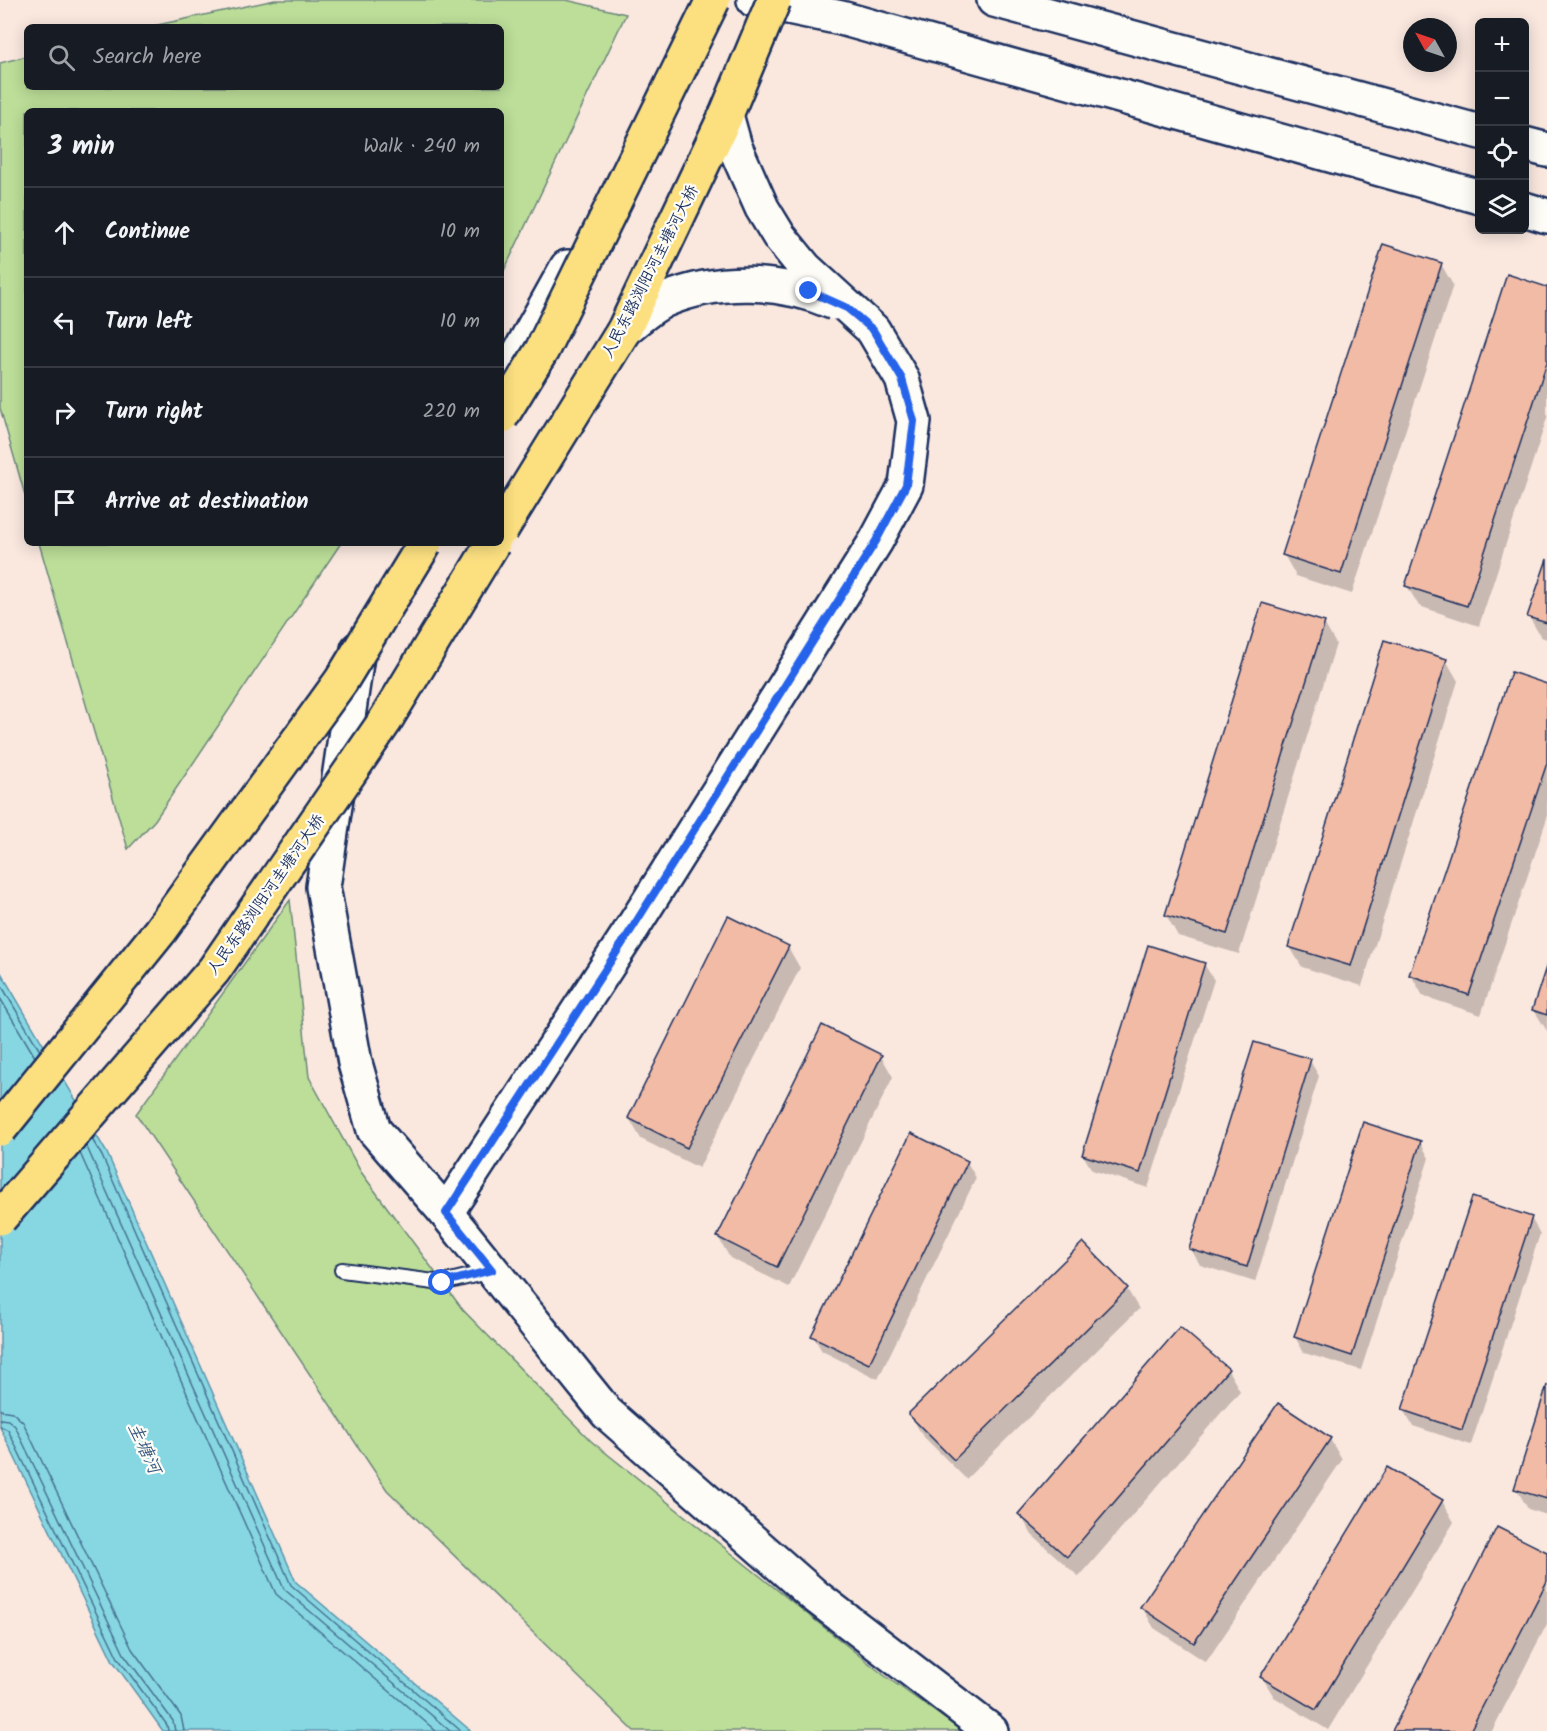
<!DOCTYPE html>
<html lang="en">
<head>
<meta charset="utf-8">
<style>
  body { margin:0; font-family:Kalam,"LXGW WenKai TC",sans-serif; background:#242831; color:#f1f3f6 }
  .controls { position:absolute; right:18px; top:18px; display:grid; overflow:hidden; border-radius:9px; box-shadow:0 3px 15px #0003 }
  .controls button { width:54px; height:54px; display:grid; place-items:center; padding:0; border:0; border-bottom:2px solid #363941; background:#171b24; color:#f1f3f6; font:30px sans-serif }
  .compass { position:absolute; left:1403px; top:18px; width:54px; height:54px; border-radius:50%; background:#171b24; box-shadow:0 3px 15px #0003; rotate:310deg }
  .stop { position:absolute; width:18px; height:18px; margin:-14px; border:4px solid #2563eb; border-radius:50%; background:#fff }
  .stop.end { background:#2563eb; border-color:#fff; box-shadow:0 2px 6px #0008 }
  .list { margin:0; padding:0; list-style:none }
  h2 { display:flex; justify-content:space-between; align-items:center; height:78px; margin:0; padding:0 24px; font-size:26px }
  h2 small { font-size:20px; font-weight:400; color:#9ea1a6 }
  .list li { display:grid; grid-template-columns:39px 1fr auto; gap:18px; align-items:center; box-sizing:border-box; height:90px; padding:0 24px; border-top:2px solid #363941 }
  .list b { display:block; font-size:22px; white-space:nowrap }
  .list em { font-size:20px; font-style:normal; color:#9ea1a6 }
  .icon { flex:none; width:33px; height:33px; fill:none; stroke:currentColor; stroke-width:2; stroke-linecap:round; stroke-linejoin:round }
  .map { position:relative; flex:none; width:1547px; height:1731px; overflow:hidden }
  .search { position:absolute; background:#171b24; box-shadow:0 3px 15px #0003; left:24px; top:24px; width:480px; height:66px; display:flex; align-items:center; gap:15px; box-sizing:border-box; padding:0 21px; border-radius:9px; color:#9ea1a6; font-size:22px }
  .panel { position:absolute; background:#171b24; box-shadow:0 3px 15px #0003; left:24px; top:108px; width:480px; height:438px; border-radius:9px }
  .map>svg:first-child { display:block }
  .green { fill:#bcde98; stroke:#6c867b; stroke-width:1.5 }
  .water { fill:#87d7e2; stroke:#5c94ad; stroke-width:1.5 }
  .shadow { fill:#0003 }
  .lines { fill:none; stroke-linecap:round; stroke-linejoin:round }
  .shore { stroke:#467293; stroke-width:1.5 }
  .building { fill:#f2bba6; stroke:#1b2f5e; stroke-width:1.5 }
  .service-casing { stroke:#1b2f5e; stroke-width:18 }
  .tertiary-casing { stroke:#1b2f5e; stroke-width:38 }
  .secondary-casing { stroke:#1b2f5e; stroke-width:38 }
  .service { stroke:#fdfcf7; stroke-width:14 }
  .tertiary { stroke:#fdfcf7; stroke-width:33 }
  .secondary { stroke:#fdfcf7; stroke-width:33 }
  .secondary-bridge-casing { stroke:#1b2f5e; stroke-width:38; stroke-linecap:butt }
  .primary-bridge-casing { stroke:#1b2f5e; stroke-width:38; stroke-linecap:butt }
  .secondary-bridge { stroke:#fdfcf7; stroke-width:33 }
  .primary-bridge { stroke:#fce080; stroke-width:33 }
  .route { stroke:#2563eb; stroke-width:8 }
  .labels { text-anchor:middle; stroke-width:4.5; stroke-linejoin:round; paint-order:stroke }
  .street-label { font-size:16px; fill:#1b2f5e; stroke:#fdfcf7 }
  .water-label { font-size:18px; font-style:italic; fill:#36597f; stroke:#fdfcf7 }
</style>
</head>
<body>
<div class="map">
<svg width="1547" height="1731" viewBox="0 0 1547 1731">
  <rect width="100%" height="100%" fill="#fae8df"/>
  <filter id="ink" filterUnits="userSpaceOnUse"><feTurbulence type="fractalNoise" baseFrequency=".0167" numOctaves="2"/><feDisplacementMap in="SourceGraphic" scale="12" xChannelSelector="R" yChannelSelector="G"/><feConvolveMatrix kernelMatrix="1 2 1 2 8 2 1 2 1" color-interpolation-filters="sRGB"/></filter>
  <g filter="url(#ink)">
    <path class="green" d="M275,0H566L626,14L501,277V111H27V502L0,408V63L27,56V87H501V27H148Z
      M39,543H341L155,820L128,849Z
      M290,900L309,1077L361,1172L463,1310L591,1441L885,1676L962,1731H634L387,1490L136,1114Z"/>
    <path class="water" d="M0,971L107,1153L296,1582L471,1731H163L113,1661L0,1427Z"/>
    <path class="shadow" d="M1441,264L1453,285L1352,594L1296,576L1284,555Z
      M1547,288V418L1479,626L1419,606L1407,586Z
      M1547,563V639L1541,637L1529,617Z
      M1324,623L1336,644L1239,954L1178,936L1166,915Z
      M1446,660L1458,681L1362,986L1302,967L1290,947Z
      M1547,685V818L1481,1015L1423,996L1411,975Z
      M788,947L800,968L699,1168L641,1139L629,1118Z
      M1204,964L1214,980L1148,1188L1092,1170L1083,1155Z
      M1547,969V1031L1534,1010Z
      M881,1056L893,1077L789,1287L730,1258L718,1237Z
      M1310,1061L1319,1076L1255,1282L1200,1265L1191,1249Z
      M1420,1142L1429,1158L1361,1370L1304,1353L1295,1337Z
      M967,1162L976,1178L878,1379L822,1351L813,1336Z
      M1531,1218L1540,1234L1471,1445L1413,1426L1403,1410Z
      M1127,1289L1139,1309L966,1479L922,1435L910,1414Z
      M1180,1329L1228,1370L1240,1391L1079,1577L1032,1535L1020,1514Z
      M1547,1390V1515L1528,1509L1516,1488Z
      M1330,1439L1342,1460L1206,1662L1154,1628L1142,1607Z
      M1388,1469L1442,1501L1454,1522L1328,1730L1274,1697L1262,1677Z
      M1547,1554V1624L1492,1731H1394Z"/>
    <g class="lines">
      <path class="shore" d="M0,983L40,1051
        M0,998L35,1057
        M92,1139L102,1156L291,1585L461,1731
        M86,1145L284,1589L450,1731
        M80,1153L276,1594L436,1731
        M0,1410L12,1412L23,1422L132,1649L181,1716L184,1731
        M0,1419L8,1420L15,1426L124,1654L173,1721L175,1731
        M0,1426L8,1430L118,1658L167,1725L168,1731"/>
    </g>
    <path class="building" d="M1383,244L1442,263L1341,574L1282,555Z
      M1507,274L1547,287V362L1467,606L1405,586Z
      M1547,559V623L1527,617Z
      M1262,603L1325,622L1227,934L1165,915Z
      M1384,640L1447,659L1351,966L1288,947Z
      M1511,672L1547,684V763L1469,995L1409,975Z
      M728,916L789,946L687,1148L628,1118Z
      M1148,945L1205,963L1140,1173L1082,1155Z
      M1547,964V1015L1532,1010Z
      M822,1025L882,1055L777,1267L717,1237Z
      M1254,1042L1311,1059L1247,1267L1189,1249Z
      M1363,1122L1421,1141L1352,1356L1294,1337Z
      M911,1133L968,1161L869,1364L811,1336Z
      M1472,1197L1532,1217L1462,1430L1402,1410Z
      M1083,1242L1128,1288L954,1460L908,1414Z
      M1180,1327L1229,1369L1067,1557L1018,1514Z
      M1547,1385V1499L1514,1489Z
      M1278,1403L1331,1438L1194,1643L1140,1607Z
      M1387,1467L1443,1500L1316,1710L1260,1677Z
      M1497,1527L1547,1552V1581L1470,1731H1392Z"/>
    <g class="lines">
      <defs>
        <path id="service" d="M342,1270L442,1283L491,1271"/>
        <path id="tertiary" d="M446,1213L607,1413L815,1596L991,1731"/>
        <path id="secondary" d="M754,0L841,18L1480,197
          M994,0L1480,132
          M1524,144L1547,150
          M1524,209L1547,216
          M501,386L567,267
          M358,649L323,887L355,1063L374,1130L446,1213L631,930"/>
      </defs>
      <use href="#service" class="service-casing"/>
      <use href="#tertiary" class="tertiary-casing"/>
      <use href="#secondary" class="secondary-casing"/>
      <use href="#service" class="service"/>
      <use href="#tertiary" class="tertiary"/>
      <use href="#secondary" class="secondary"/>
      <defs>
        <path id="secondary-bridge" d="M624,330C637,319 650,307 665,300C719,277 782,280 835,303
          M631,930L876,541L906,485L914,421L902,379L873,330L805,268L779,236L762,208L735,147L726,115"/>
        <path id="primary-bridge" d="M501,417L542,350L713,0
          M501,530L624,330L726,115L774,0
          M0,1129L160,931L341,681L425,543
          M0,1218L214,970L385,721L493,543"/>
      </defs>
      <use href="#secondary-bridge" class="secondary-bridge-casing"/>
      <use href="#primary-bridge" class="primary-bridge-casing"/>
      <use href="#secondary-bridge" class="secondary-bridge"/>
      <use href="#primary-bridge" class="primary-bridge"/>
    </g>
  </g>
  <g class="lines" filter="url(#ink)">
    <path class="route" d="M442,1283L492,1270L446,1213L631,930L876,541L906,485L914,421L902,379L873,330L847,308L809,291"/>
  </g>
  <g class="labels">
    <g class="street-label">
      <text transform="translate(649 271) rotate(-63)" y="6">人民东路浏阳河圭塘河大桥</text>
      <text transform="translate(265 894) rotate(-55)" y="6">人民东路浏阳河圭塘河大桥</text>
    </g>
    <g class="water-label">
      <text transform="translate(145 1448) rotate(65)" y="6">圭塘河</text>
    </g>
  </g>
</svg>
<div class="controls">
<button>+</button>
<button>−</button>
<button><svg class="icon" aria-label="locate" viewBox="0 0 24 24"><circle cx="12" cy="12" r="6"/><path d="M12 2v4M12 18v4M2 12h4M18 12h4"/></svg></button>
<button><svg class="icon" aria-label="layers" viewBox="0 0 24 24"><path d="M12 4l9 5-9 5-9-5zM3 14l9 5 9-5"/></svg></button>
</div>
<svg class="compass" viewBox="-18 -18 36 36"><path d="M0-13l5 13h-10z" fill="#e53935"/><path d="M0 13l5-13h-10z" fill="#9ea1a6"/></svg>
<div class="stop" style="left:442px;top:1283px"></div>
<div class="stop end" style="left:809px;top:291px"></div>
<div class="search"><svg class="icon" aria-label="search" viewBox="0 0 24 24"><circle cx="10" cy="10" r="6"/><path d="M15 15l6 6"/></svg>Search here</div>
<section class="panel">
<h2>3 min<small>Walk · 240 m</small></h2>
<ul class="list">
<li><svg class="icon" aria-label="ahead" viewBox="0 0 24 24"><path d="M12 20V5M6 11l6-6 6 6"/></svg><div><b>Continue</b></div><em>10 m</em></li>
<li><svg class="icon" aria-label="left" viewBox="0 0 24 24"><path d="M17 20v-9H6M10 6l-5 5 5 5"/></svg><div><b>Turn left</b></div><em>10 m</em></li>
<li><svg class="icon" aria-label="right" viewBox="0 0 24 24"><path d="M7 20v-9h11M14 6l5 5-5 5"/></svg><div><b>Turn right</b></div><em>220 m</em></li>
<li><svg class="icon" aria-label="arrive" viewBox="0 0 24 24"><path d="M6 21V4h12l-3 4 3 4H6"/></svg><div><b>Arrive at destination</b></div></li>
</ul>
</section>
</div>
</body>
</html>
